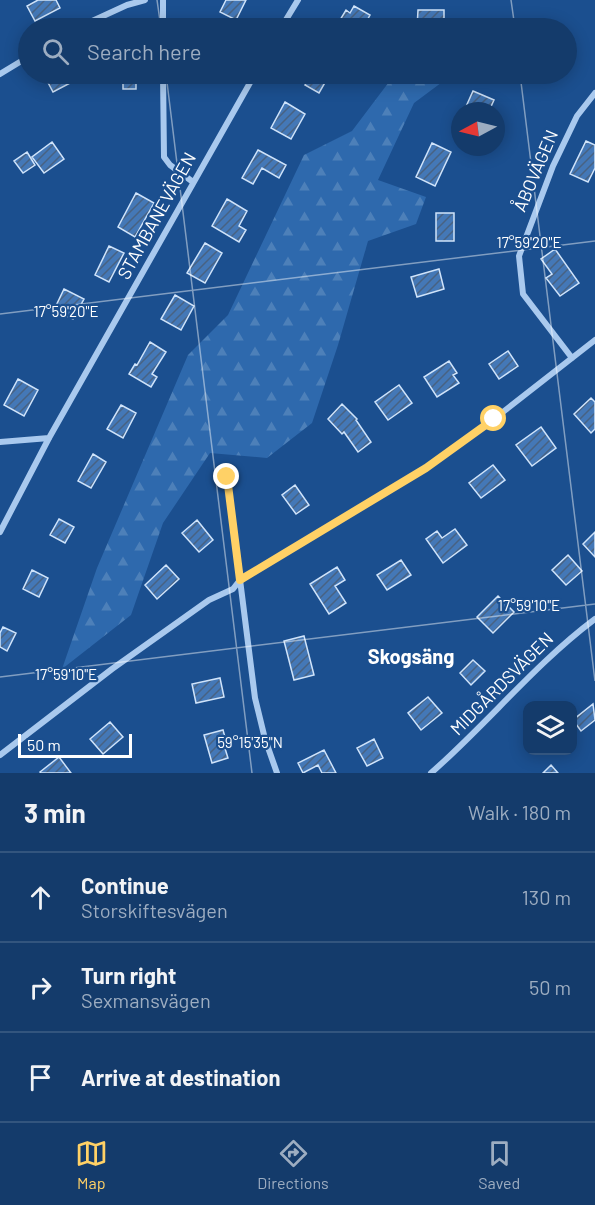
<!DOCTYPE html>
<html lang="en">
<head>
<meta charset="utf-8">
<style>
  body { margin:0; font-family:Barlow,sans-serif; background:#1d4271; color:#f1f3f6 }
  .controls { position:absolute; right:18px; bottom:18px; display:grid; overflow:hidden; border-radius:12px; box-shadow:0 3px 15px #0003 }
  .controls button { width:54px; height:54px; display:grid; place-items:center; padding:0; border:0; border-bottom:2px solid #33557e; background:#143b6b; color:#f1f3f6; font:30px sans-serif }
  .compass { position:absolute; left:451px; top:102px; width:54px; height:54px; border-radius:50%; background:#143b6b; box-shadow:0 3px 15px #0003; rotate:263deg }
  .scale { position:absolute; left:18px; bottom:15px; width:114px; box-sizing:border-box; padding-left:6px; border:3px solid #fff; border-top:0; font-size:16px; line-height:21px; white-space:nowrap; color:#fff; -webkit-text-stroke:4px #1b4f8f; paint-order:stroke }
  .stop { position:absolute; width:18px; height:18px; margin:-14px; border:4px solid #ffd166; border-radius:50%; background:#fff }
  .stop.end { background:#ffd166; border-color:#fff; box-shadow:0 2px 6px #0008 }
  .list { margin:0; padding:0; list-style:none }
  h2 { display:flex; justify-content:space-between; align-items:center; height:78px; margin:0; padding:0 24px; font-size:26px }
  h2 small { font-size:20px; font-weight:400; color:#9dadc1 }
  .list li { display:grid; grid-template-columns:39px 1fr auto; gap:18px; align-items:center; box-sizing:border-box; height:90px; padding:0 24px; border-top:2px solid #33557e }
  .list b { display:block; font-size:22px; white-space:nowrap }
  .list p { margin:0; font-size:20px; white-space:nowrap; color:#9dadc1 }
  .list em { font-size:20px; font-style:normal; color:#9dadc1 }
  .icon { flex:none; width:33px; height:33px; fill:none; stroke:currentColor; stroke-width:2; stroke-linecap:round; stroke-linejoin:round }
  .map { position:relative; flex:none; width:595px; height:773px; overflow:hidden }
  .search { position:absolute; background:#143b6b; box-shadow:0 3px 15px #0003; left:18px; right:18px; top:18px; height:66px; display:flex; align-items:center; gap:15px; box-sizing:border-box; padding:0 21px; border-radius:33px; color:#9dadc1; font-size:22px }
  .sheet { height:348px; background:#143b6b }
  nav { display:flex; justify-content:space-around; align-items:center; box-sizing:border-box; height:84px; border-top:2px solid #33557e; background:#143b6b; font-size:16px; color:#9dadc1 }
  nav a { display:grid; justify-items:center; gap:3px }
  nav .on { color:#ffd166 }
  .map>svg:first-child { display:block }
  .forest { fill:url(#forest-firs) }
  .building { fill:url(#building-hatch); stroke:#cfe3fa; stroke-width:1.5 }
  .lines { fill:none; stroke-linecap:round; stroke-linejoin:round }
  .minor { stroke:#a9c9ee; stroke-width:6 }
  .route { stroke:#ffd166; stroke-width:8 }
  .ticks { fill:none; stroke:#fff; stroke-width:1.5; stroke-opacity:0.45 }
  .labels { text-anchor:middle; stroke-width:4.5; stroke-linejoin:round; paint-order:stroke }
  .street-label { font-size:18px; fill:#fff; stroke:#1b4f8f }
  .neighbourhood-label { font-size:20px; font-weight:bold; fill:#fff; stroke:#1b4f8f }
  .ticks-label { font-size:15px; text-anchor:middle; fill:#fff; stroke:#1b4f8f; stroke-width:4.5; stroke-linejoin:round; paint-order:stroke }
</style>
</head>
<body>
<div class="map">
<svg width="595" height="773" viewBox="0 0 595 773">
  <defs>
    <pattern id="forest-firs" width="22" height="20" patternUnits="userSpaceOnUse" patternTransform="scale(1.5)"><rect width="22" height="20" fill="#2e69ad"/><path d="M5 1l3.5 6h-7zM16 11l3.5 6h-7z" fill="#4d80b9"/></pattern>
    <pattern id="building-hatch" width="6" height="6" patternUnits="userSpaceOnUse" patternTransform="scale(1.5)"><rect width="6" height="6" fill="#4478b7"/><path d="M-1 1l2-2M0 6l6-6M5 7l2-2" fill="none" stroke="#486282"/></pattern>
  </defs>
  <rect width="100%" height="100%" fill="#1b4f8f"/>
  <path class="forest" d="M395,74H453L414,103L378,180L426,197L416,224L368,241L338,345L312,423L267,458L210,453L163,523L131,615L62,669L97,568L188,355L228,315L304,155L352,131Z"/>
  <path class="building" d="M38,0H56L60,8L35,21L27,6Z
    M226,0H246L236,20L220,12Z
    M354,6L370,15L364,26L358,23L355,28H342L345,23L340,20L346,10L350,13Z
    M418,10H444V28H417Z
    M177,21L188,22V28H177Z
    M47,74H72L76,80L53,92L44,75Z
    M123,74H142V81H136V89H123Z
    M187,74H208L204,82Z
    M312,74H330L319,93L305,85Z
    M517,74H550L518,79Z
    M473,91L494,100L489,111H464Z
    M285,102L305,114L291,139L271,128Z
    M586,141L595,145V168L588,182L570,174Z
    M52,142L64,159L44,173L32,157Z
    M432,143L451,152L435,186L416,177Z
    M258,150L286,165L279,178L262,168L253,184L242,178Z
    M27,152L35,165L23,173L14,161Z
    M136,193L154,203L135,237L118,227Z
    M227,199L247,211L239,226L246,230L239,242L212,226Z
    M436,213H454V241H436Z
    M205,243L222,253L205,283L187,273Z
    M109,246L124,253L109,282L95,275Z
    M555,249L579,283L560,296L546,278L552,274L541,259Z
    M439,269L444,289L417,297L411,277Z
    M64,289L84,299L73,319L54,310Z
    M175,295L194,306L181,330L161,319Z
    M150,342L166,352L152,374L157,377L151,387L129,374L135,364L137,365Z
    M508,351L518,366L499,379L489,364Z
    M449,361L457,373L453,375L459,383L437,397L424,377Z
    M18,379L38,390L24,416L4,405Z
    M399,385L412,403L388,420L375,402Z
    M591,398L595,402V429L591,433L574,414Z
    M342,404L357,419L356,420L371,442L358,452L344,432L342,434L328,419Z
    M121,405L136,413L123,438L107,429Z
    M541,427L556,448L532,466L516,445Z
    M93,454L106,462L91,488L78,481Z
    M493,465L505,480L481,498L469,483Z
    M295,485L309,505L296,514L282,495Z
    M59,519L74,527L65,543L50,535Z
    M197,520L213,540L199,552L182,533Z
    M455,529L467,545L443,563L426,539L437,531L442,538Z
    M595,532V557L583,544Z
    M568,555L582,571L566,585L552,570Z
    M401,560L411,575L387,590L377,575Z
    M166,565L179,579L157,599L145,585Z
    M337,567L345,580L335,586L346,603L329,614L310,584Z
    M32,570L48,578L39,597L23,589Z
    M498,596L514,612L493,633L477,617Z
    M3,627L16,633L7,651L0,647V633Z
    M304,636L314,675L294,680L284,641Z
    M473,660L485,671L471,685L460,673Z
    M220,678L224,697L196,703L192,684Z
    M428,697L442,713L421,730L408,713Z
    M593,704L595,720L581,731L573,720Z
    M110,722L123,737L103,754L90,739Z
    M223,730L226,741L223,742L228,758L212,763L204,735Z
    M374,739L383,758L367,766L357,748Z
    M324,750L336,773H322L318,765L303,773L298,763Z
    M59,757L71,773H41L40,772Z
    M551,765L558,773H543Z"/>
  <g class="lines">
    <path class="minor" d="M77,28L127,5L145,0
      M163,28V0
      M281,28L298,0
      M0,74L28,57
      M163,74L164,157L170,165L193,182
      M572,358L523,294L519,256L553,166L577,116L595,93
      M0,442L49,438
      M227,477L255,698L265,739L277,773
      M0,532L49,438L255,74
      M0,755L112,669L209,600L233,589L240,580L426,468L494,419L595,340
      M431,773C488,723 535,664 595,619"/>
  </g>
  <g class="lines">
    <path class="route" d="M227,477L240,580L426,468L494,419"/>
  </g>
  <path class="ticks" d="M157,0L161,28M511,0L515,28M166,74L252,773M520,74L595,681M0,314L595,241M0,677L595,604"/>
  <g class="labels">
    <g class="street-label">
      <text transform="translate(536 171) rotate(-67)" y="6">ÅBOVÄGEN</text>
      <text transform="translate(157 216) rotate(-61)" y="6">STAMBANEVÄGEN</text>
      <text transform="translate(502 684) rotate(-45)" y="6">MIDGÅRDSVÄGEN</text>
    </g>
    <g class="neighbourhood-label">
      <text x="411" y="664">Skogsäng</text>
    </g>
  </g>
  <g class="ticks-label">
    <text x="529" y="248">17°59'20"E</text>
    <text x="66" y="317">17°59'20"E</text>
    <text x="529" y="611">17°59'10"E</text>
    <text x="66" y="680">17°59'10"E</text>
    <text x="250" y="748">59°15'35"N</text>
  </g>
</svg>
<div class="controls">
<button><svg class="icon" aria-label="layers" viewBox="0 0 24 24"><path d="M12 4l9 5-9 5-9-5zM3 14l9 5 9-5"/></svg></button>
</div>
<svg class="compass" viewBox="-18 -18 36 36"><path d="M0-13l5 13h-10z" fill="#e53935"/><path d="M0 13l5-13h-10z" fill="#9dadc1"/></svg>
<div class="scale">50 m</div>
<div class="stop" style="left:494px;top:419px"></div>
<div class="stop end" style="left:227px;top:477px"></div>
<div class="search"><svg class="icon" aria-label="search" viewBox="0 0 24 24"><circle cx="10" cy="10" r="6"/><path d="M15 15l6 6"/></svg>Search here</div>
</div>
<section class="sheet">
<h2>3 min<small>Walk · 180 m</small></h2>
<ul class="list">
<li><svg class="icon" aria-label="ahead" viewBox="0 0 24 24"><path d="M12 20V5M6 11l6-6 6 6"/></svg><div><b>Continue</b><p>Storskiftesvägen</p></div><em>130 m</em></li>
<li><svg class="icon" aria-label="right" viewBox="0 0 24 24"><path d="M7 20v-9h11M14 6l5 5-5 5"/></svg><div><b>Turn right</b><p>Sexmansvägen</p></div><em>50 m</em></li>
<li><svg class="icon" aria-label="arrive" viewBox="0 0 24 24"><path d="M6 21V4h12l-3 4 3 4H6"/></svg><div><b>Arrive at destination</b></div></li>
</ul>
</section>
<nav>
<a class="on"><svg class="icon" aria-label="map" viewBox="0 0 24 24"><path d="M3 6l6-2 6 2 6-2v14l-6 2-6-2-6 2zM9 4v14M15 6v14"/></svg>Map</a>
<a><svg class="icon" aria-label="directions" viewBox="0 0 24 24"><path d="M12 3l9 9-9 9-9-9zM9 14v-3h6M13 9l2 2-2 2"/></svg>Directions</a>
<a><svg class="icon" aria-label="saved" viewBox="0 0 24 24"><path d="M7 4h10v16l-5-4-5 4z"/></svg>Saved</a>
</nav>
</body>
</html>
